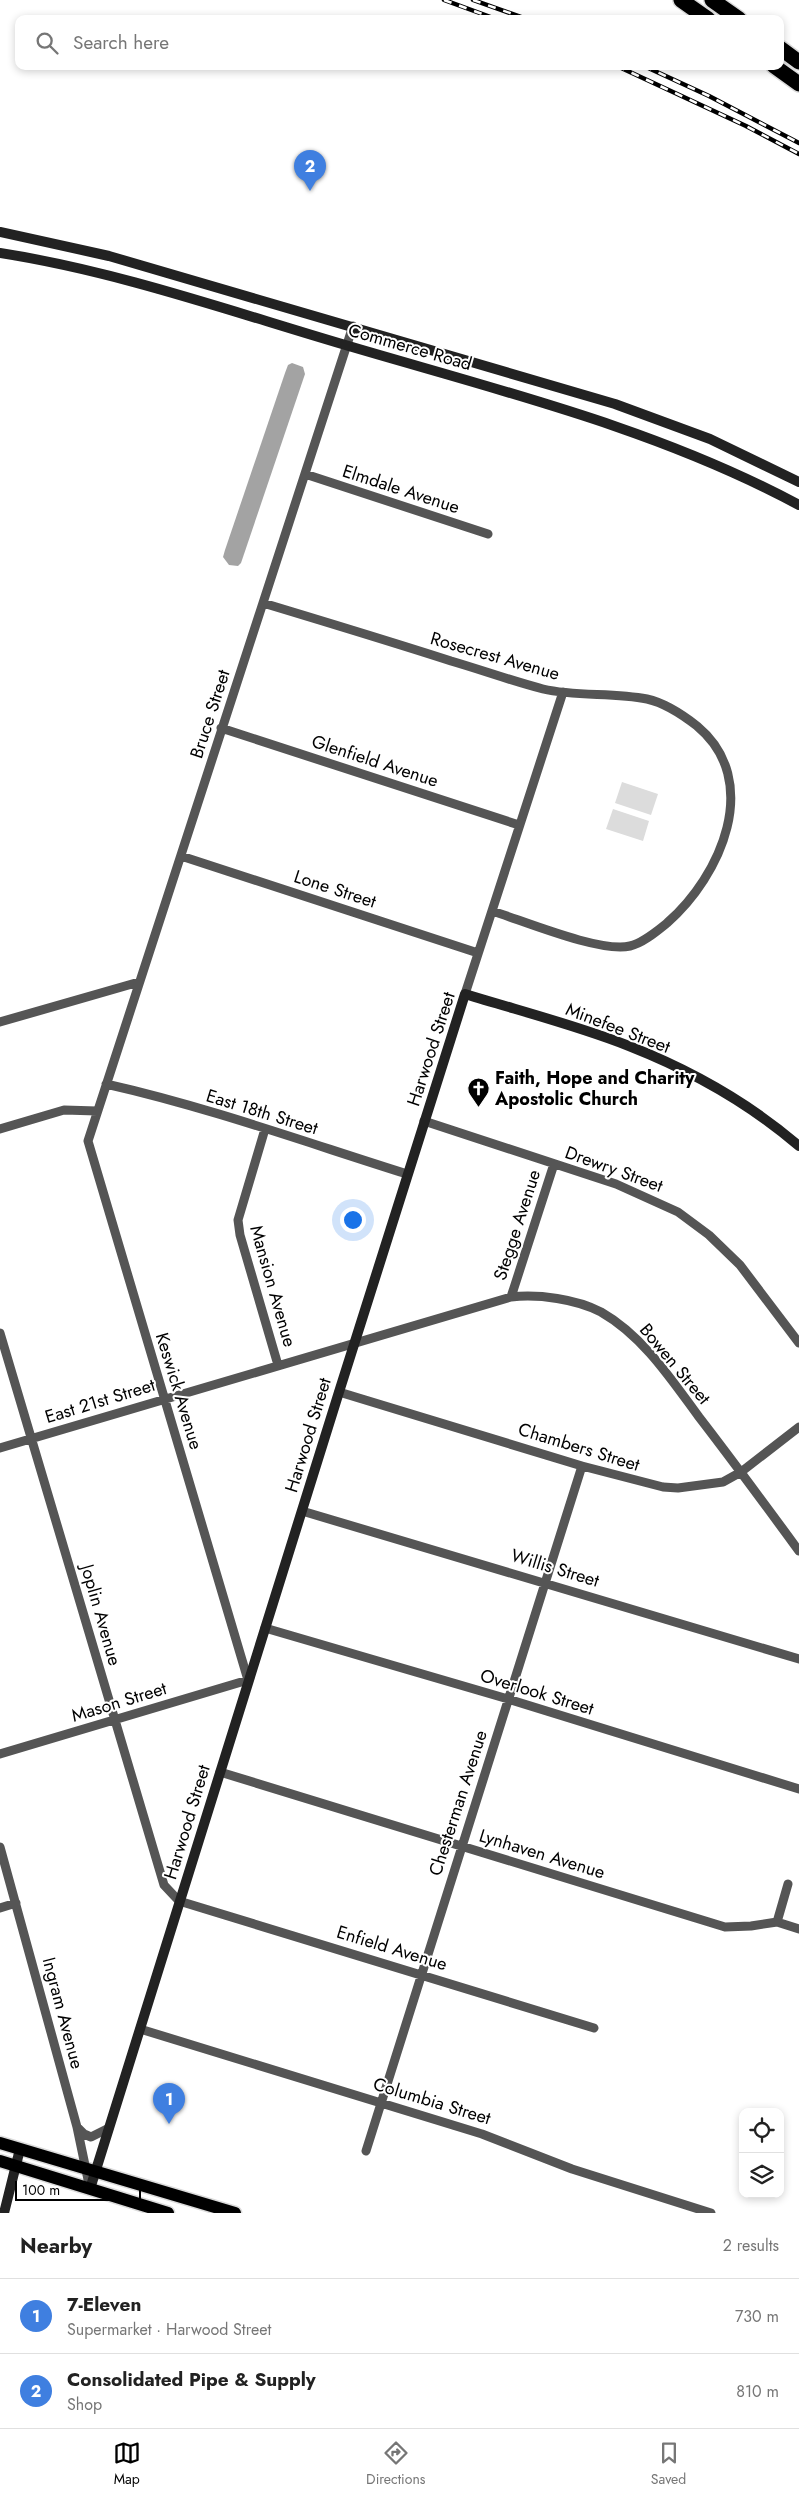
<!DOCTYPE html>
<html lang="en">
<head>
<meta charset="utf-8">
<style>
  body { margin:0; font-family:Jost,sans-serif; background:#f2f2f2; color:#222 }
  .controls { position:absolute; right:15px; bottom:15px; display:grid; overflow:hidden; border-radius:10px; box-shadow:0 2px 8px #0003 }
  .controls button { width:45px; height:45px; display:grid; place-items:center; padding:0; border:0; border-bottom:1px solid #e0e0e0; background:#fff; color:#222; font:25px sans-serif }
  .scale { position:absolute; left:15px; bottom:12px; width:126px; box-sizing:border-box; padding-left:5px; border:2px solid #000; border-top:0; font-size:14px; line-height:18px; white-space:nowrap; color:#000; -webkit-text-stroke:4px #fff; paint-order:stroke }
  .you { position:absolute; left:352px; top:1219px; width:18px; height:18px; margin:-12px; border:4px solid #fff; border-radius:50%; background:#1a73e8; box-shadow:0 0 0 8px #1a73e833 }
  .badge { display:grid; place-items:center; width:32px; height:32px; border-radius:50%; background:#000; color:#fff; font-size:16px; font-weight:700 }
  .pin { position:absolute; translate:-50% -41px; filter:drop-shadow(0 1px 2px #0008) }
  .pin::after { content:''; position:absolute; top:26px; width:18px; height:15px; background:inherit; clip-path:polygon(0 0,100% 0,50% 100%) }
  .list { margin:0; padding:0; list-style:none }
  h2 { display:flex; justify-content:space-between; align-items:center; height:65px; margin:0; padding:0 20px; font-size:21px }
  h2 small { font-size:16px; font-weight:400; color:#767676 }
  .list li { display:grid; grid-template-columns:32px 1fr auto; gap:15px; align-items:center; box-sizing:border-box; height:75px; padding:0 20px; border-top:1px solid #e0e0e0 }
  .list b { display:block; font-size:19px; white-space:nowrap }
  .list p { margin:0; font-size:16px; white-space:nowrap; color:#767676 }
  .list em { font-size:16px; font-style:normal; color:#767676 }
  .icon { flex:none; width:28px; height:28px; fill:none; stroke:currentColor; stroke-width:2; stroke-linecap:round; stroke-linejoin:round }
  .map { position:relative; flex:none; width:799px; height:2213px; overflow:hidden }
  .search { position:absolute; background:#fff; box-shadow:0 2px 8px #0003; left:15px; right:15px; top:15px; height:55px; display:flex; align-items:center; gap:12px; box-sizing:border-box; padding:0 18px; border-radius:10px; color:#767676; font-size:19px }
  .sheet { height:215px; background:#fff }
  nav { display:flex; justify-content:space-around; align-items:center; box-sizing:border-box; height:70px; border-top:1px solid #e0e0e0; background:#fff; font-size:14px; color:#767676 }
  nav a { display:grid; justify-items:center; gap:2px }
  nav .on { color:#000 }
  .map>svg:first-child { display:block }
  .green { fill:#dcdcdc }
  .water { fill:#a3a3a3 }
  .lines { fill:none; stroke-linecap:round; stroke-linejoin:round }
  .primary-casing { stroke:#dbdbdb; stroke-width:15 }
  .highway-casing { stroke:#dbdbdb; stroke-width:18 }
  .street { stroke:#555; stroke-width:9 }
  .secondary { stroke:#222; stroke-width:10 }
  .primary { stroke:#000; stroke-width:12 }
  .highway { stroke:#000; stroke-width:15 }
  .rail-casing { stroke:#000; stroke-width:4.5 }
  .rail { stroke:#fff; stroke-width:2.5; stroke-dasharray:8; stroke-linecap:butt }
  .labels { text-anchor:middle; stroke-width:4; stroke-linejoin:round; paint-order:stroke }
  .street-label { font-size:18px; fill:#000; stroke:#fff }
  .poi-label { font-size:18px; font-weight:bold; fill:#000; stroke:#fff; text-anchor:start }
</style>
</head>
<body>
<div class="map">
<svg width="799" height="2213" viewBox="0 0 799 2213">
  <rect width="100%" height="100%" fill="#fff"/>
  <path class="green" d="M622,782L658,794L651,815L615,803Z
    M613,809L649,821L643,841L606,829Z"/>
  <path class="water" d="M292,363L303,367L305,374L241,563L238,566L229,565L223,557L225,550L285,373L288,365Z"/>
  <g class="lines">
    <defs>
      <path id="primary" d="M0,2143L235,2213
        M0,2161L168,2213"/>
      <path id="highway" d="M681,0L708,19
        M712,0L739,19
        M780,48L799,62
        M774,66L799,84"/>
    </defs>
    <use href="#primary" class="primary-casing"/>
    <use href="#highway" class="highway-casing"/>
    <path class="street" d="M305,474L488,534
      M263,603C326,622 389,641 451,661C482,670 512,681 543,689C577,697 613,692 647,699C665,703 683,715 697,726C763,781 721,876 667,923C657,931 643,943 630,946C600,953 524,921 492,911
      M221,728L519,825
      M181,856L478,953
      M465,994L563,692
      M0,1022L139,982
      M106,1084C208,1107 308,1143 407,1174
      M424,1121L616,1184L678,1212L709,1235L740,1265L799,1343
      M0,1129L64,1110L97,1111
      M265,1129L238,1220L240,1235L278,1365
      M511,1297L554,1164
      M0,1333L164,1885L179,1901L594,2028
      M339,1392L582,1466L663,1487L678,1488L723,1482L741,1472L799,1427
      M0,1448L511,1297C539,1294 576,1299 601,1312C643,1336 671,1379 699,1417C733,1461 766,1506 799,1551
      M302,1511L799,1659
      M265,1628L508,1699L799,1789
      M0,1754L248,1680L88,1141L353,326
      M220,1772L725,1927L751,1926L777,1922L799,1929
      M0,1847L77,2127L90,2189
      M0,1908L16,1903
      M777,1922L788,1884
      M140,2029L482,2134L572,2169L711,2213
      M77,2127L84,2134L91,2137L109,2128
      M366,2151L582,1466"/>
    <path class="secondary" d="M0,232L109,256L615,404L710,439L799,482
      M0,253C116,271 230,311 342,344C497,390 656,428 799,505
      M90,2189L339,1392L465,994C520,1011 576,1025 629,1046C690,1070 749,1103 799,1146
      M4,2213L20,2149"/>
    <use href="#primary" class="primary"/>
    <use href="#highway" class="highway"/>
    <defs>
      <path id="rail" d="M444,0L496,19
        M473,0L527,19
        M617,66L746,126L799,154
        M644,66L709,96L799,143"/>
    </defs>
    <use href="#rail" class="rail-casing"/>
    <use href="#rail" class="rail"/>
  </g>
  <defs>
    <symbol id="church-pin" viewBox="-11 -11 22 30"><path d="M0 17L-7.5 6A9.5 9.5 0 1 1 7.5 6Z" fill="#000" stroke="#fff"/><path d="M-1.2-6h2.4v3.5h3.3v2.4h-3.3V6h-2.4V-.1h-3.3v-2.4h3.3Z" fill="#fff"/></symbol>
  </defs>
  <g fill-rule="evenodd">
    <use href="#church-pin" x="466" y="1076" width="25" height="34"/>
  </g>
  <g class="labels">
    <g class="street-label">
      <text transform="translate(410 347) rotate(16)" y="6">Commerce Road</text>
      <text transform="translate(401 489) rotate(18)" y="6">Elmdale Avenue</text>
      <text transform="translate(495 656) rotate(16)" y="6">Rosecrest Avenue</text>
      <text transform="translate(210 714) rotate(-72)" y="6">Bruce Street</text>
      <text transform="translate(375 761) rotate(18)" y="6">Glenfield Avenue</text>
      <text transform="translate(335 889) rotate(18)" y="6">Lone Street</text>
      <text transform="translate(618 1028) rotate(21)" y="6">Minefee Street</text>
      <text transform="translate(431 1049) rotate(-72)" y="6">Harwood Street</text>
      <text transform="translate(262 1112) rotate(17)" y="6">East 18th Street</text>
      <text transform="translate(614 1169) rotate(20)" y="6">Drewry Street</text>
      <text transform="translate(517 1225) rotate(-72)" y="6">Stegge Avenue</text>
      <text transform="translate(273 1286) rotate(74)" y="6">Mansion Avenue</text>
      <text transform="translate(675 1364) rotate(50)" y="6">Bowen Street</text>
      <text transform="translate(179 1391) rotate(73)" y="6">Keswick Avenue</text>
      <text transform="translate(100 1401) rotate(-17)" y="6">East 21st Street</text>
      <text transform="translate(308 1435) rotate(-73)" y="6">Harwood Street</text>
      <text transform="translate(579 1447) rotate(17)" y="6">Chambers Street</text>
      <text transform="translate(555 1568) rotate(17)" y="6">Willis Street</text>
      <text transform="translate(101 1615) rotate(74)" y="6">Joplin Avenue</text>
      <text transform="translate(537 1692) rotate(17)" y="6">Overlook Street</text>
      <text transform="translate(119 1702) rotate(-17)" y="6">Mason Street</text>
      <text transform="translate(458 1803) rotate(-72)" y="6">Chesterman Avenue</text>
      <text transform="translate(187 1822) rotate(-73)" y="6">Harwood Street</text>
      <text transform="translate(542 1854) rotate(17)" y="6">Lynhaven Avenue</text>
      <text transform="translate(392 1948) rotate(17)" y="6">Enfield Avenue</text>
      <text transform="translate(63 2013) rotate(75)" y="6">Ingram Avenue</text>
      <text transform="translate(432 2101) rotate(17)" y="6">Columbia Street</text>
    </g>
    <g class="poi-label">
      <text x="495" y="1084">Faith, Hope and Charity<tspan x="495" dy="21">Apostolic Church</tspan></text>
    </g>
  </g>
</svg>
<div class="controls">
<button><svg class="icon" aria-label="locate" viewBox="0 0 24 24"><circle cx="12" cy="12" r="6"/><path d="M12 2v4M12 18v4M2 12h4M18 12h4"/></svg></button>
<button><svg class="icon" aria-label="layers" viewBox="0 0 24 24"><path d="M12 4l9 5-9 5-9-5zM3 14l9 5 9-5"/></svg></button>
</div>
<div class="scale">100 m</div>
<div class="you"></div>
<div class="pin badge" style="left:169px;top:2124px;background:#3f7fe0">1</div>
<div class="pin badge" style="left:310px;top:191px;background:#3f7fe0">2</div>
<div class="search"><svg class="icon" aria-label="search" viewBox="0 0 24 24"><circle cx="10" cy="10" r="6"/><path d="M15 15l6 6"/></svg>Search here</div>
</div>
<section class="sheet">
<h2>Nearby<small>2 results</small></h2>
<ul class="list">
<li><span class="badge" style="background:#3f7fe0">1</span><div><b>7-Eleven</b><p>Supermarket · Harwood Street</p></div><em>730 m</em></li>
<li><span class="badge" style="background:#3f7fe0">2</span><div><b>Consolidated Pipe &amp; Supply</b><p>Shop</p></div><em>810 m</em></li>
</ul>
</section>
<nav>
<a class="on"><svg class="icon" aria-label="map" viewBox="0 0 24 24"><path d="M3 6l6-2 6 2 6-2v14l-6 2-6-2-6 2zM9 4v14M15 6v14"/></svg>Map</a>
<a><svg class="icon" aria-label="directions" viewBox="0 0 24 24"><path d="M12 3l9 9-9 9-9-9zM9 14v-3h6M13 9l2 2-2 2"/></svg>Directions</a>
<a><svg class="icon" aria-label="saved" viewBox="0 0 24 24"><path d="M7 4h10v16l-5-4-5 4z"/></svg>Saved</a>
</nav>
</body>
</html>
